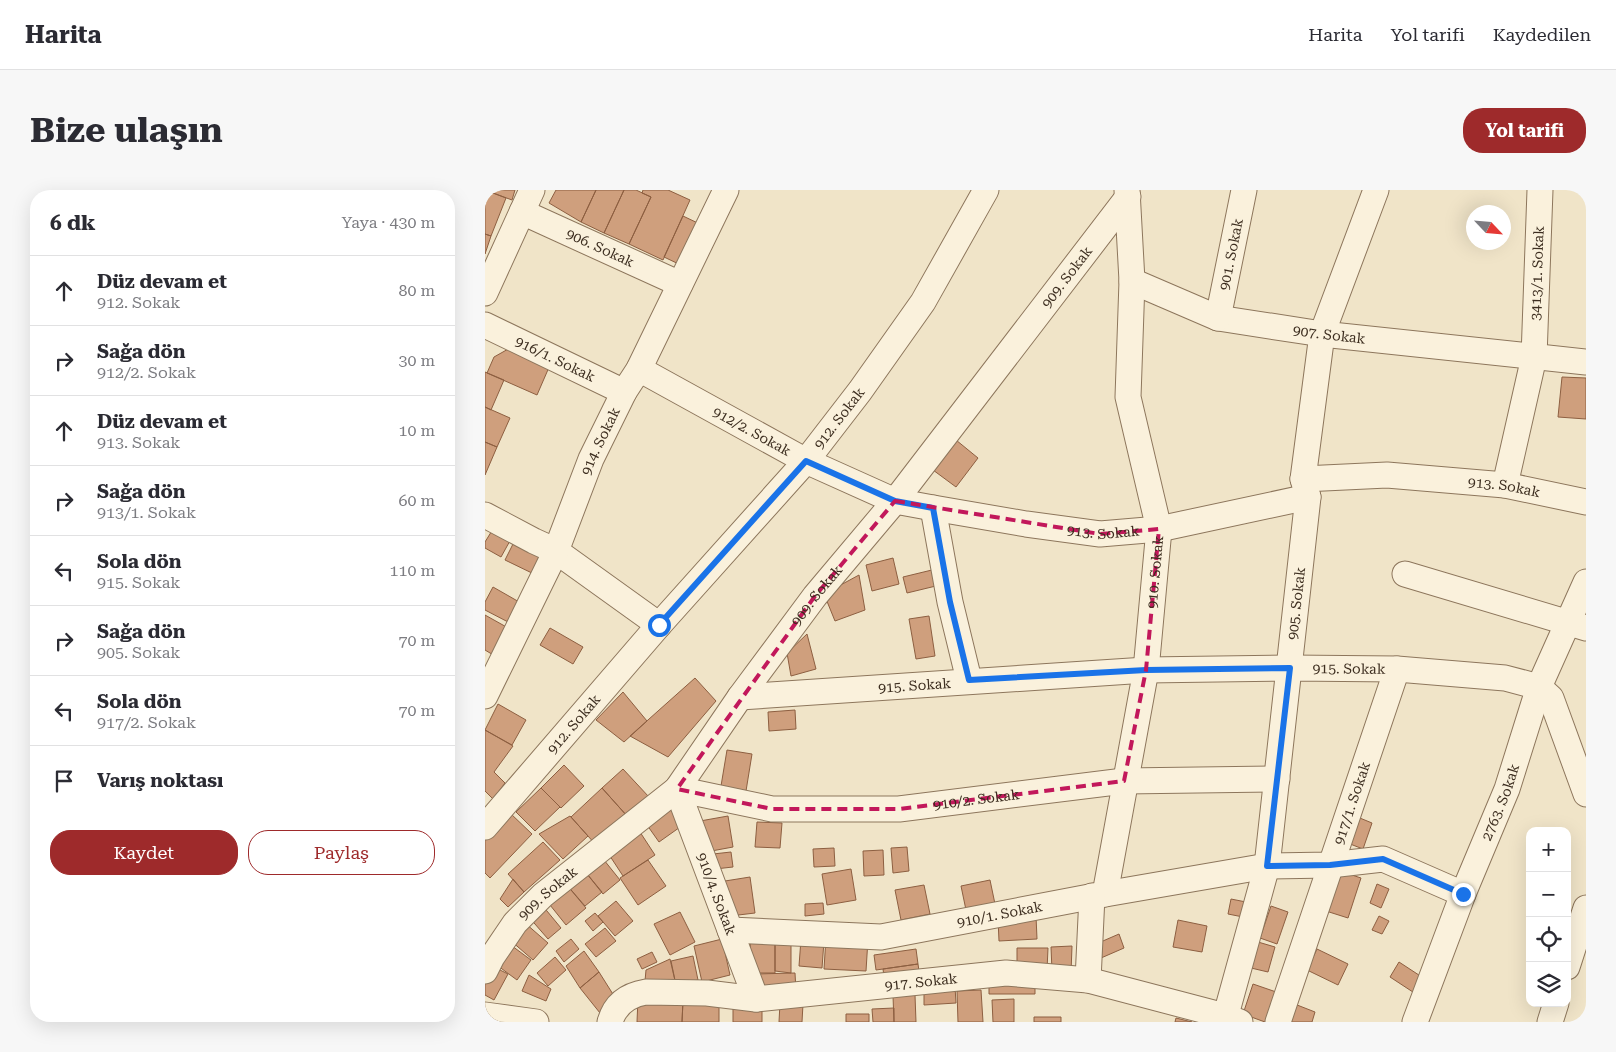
<!DOCTYPE html>
<html lang="tr">
<head>
<meta charset="utf-8">
<style>
  body { margin:0; font-family:"Roboto Serif",serif; background:#f7f7f7; color:#2b2b33 }
  .controls { position:absolute; right:15px; bottom:15px; display:grid; overflow:hidden; border-radius:10px; box-shadow:0 5px 20px #0002 }
  .controls button { width:45px; height:45px; display:grid; place-items:center; padding:0; border:0; border-bottom:1px solid #e1e1e2; background:#fff; color:#2b2b33; font:25px sans-serif }
  .compass { position:absolute; left:981px; top:15px; width:45px; height:45px; border-radius:50%; background:#fff; box-shadow:0 5px 20px #0002; rotate:116deg }
  .stop { position:absolute; width:15px; height:15px; margin:-11px; border:4px solid #1a73e8; border-radius:50%; background:#fff }
  .stop.end { background:#1a73e8; border-color:#fff; box-shadow:0 1px 5px #0008 }
  .list { margin:0; padding:0; list-style:none }
  h2 { display:flex; justify-content:space-between; align-items:center; height:65px; margin:0; padding:0 20px; font-size:21px }
  h2 small { font-size:16px; font-weight:400; color:#7c7c81 }
  .list li { display:grid; grid-template-columns:32px 1fr auto; gap:15px; align-items:center; box-sizing:border-box; height:70px; padding:0 20px; border-top:1px solid #e1e1e2 }
  .list b { display:block; font-size:19px; white-space:nowrap }
  .list p { margin:0; font-size:16px; white-space:nowrap; color:#7c7c81 }
  .list em { font-size:16px; font-style:normal; color:#7c7c81 }
  .actions { display:flex; gap:10px; padding:15px 20px }
  .actions a { flex:1; padding:11px 0; border:1px solid #9e2a2b; border-radius:20px; text-align:center; font-size:18px; color:#9e2a2b }
  .actions .main { background:#9e2a2b; color:#fff }
  .icon { flex:none; width:28px; height:28px; fill:none; stroke:currentColor; stroke-width:2; stroke-linecap:round; stroke-linejoin:round }
  .map { position:relative; flex:none; width:1101px; height:832px; overflow:hidden; border-radius:20px }
  header { display:flex; align-items:center; gap:30px; box-sizing:border-box; height:70px; padding:0 25px; background:#fff; border-bottom:1px solid #e1e1e2 }
  header strong { font-size:24px }
  nav { display:flex; gap:28px; margin-inline-start:auto; font-size:18px }
  .intro { display:flex; align-items:center; justify-content:space-between; box-sizing:border-box; height:120px; padding:0 30px }
  h1 { margin:0; font-size:35px }
  .button { padding:12px 22px; border-radius:20px; background:#9e2a2b; color:#fff; font-size:18px; font-weight:700 }
  main { display:flex; gap:30px; padding:0 30px }
  aside { flex:1; background:#fff; border-radius:20px; box-shadow:0 5px 20px #0002 }
  .map>svg:first-child { display:block }
  .building { fill:#cf9f7d; stroke:#8d5f41 }
  .lines { fill:none; stroke-linecap:round; stroke-linejoin:round }
  .minor-casing { stroke:#8d765c; stroke-width:27 }
  .minor { stroke:#faf1dc; stroke-width:25 }
  .route { stroke:#1a73e8; stroke-width:6 }
  .marked { fill:none; stroke:#c2185b; stroke-width:4; stroke-dasharray:10 6; stroke-linejoin:round }
  .labels { text-anchor:middle; stroke-width:4; stroke-linejoin:round; paint-order:stroke }
  .street-label { font-size:14px; fill:#3d2e20; stroke:#f7eed8 }
</style>
</head>
<body>
<header>
<strong>Harita</strong>
<nav><a>Harita</a><a>Yol tarifi</a><a>Kaydedilen</a></nav>
</header>
<div class="intro"><h1>Bize ulaşın</h1><a class="button">Yol tarifi</a></div>
<main>
<aside>
<h2>6 dk<small>Yaya · 430 m</small></h2>
<ul class="list">
<li><svg class="icon" aria-label="ahead" viewBox="0 0 24 24"><path d="M12 20V5M6 11l6-6 6 6"/></svg><div><b>Düz devam et</b><p>912. Sokak</p></div><em>80 m</em></li>
<li><svg class="icon" aria-label="right" viewBox="0 0 24 24"><path d="M7 20v-9h11M14 6l5 5-5 5"/></svg><div><b>Sağa dön</b><p>912/2. Sokak</p></div><em>30 m</em></li>
<li><svg class="icon" aria-label="ahead" viewBox="0 0 24 24"><path d="M12 20V5M6 11l6-6 6 6"/></svg><div><b>Düz devam et</b><p>913. Sokak</p></div><em>10 m</em></li>
<li><svg class="icon" aria-label="right" viewBox="0 0 24 24"><path d="M7 20v-9h11M14 6l5 5-5 5"/></svg><div><b>Sağa dön</b><p>913/1. Sokak</p></div><em>60 m</em></li>
<li><svg class="icon" aria-label="left" viewBox="0 0 24 24"><path d="M17 20v-9H6M10 6l-5 5 5 5"/></svg><div><b>Sola dön</b><p>915. Sokak</p></div><em>110 m</em></li>
<li><svg class="icon" aria-label="right" viewBox="0 0 24 24"><path d="M7 20v-9h11M14 6l5 5-5 5"/></svg><div><b>Sağa dön</b><p>905. Sokak</p></div><em>70 m</em></li>
<li><svg class="icon" aria-label="left" viewBox="0 0 24 24"><path d="M17 20v-9H6M10 6l-5 5 5 5"/></svg><div><b>Sola dön</b><p>917/2. Sokak</p></div><em>70 m</em></li>
<li><svg class="icon" aria-label="arrive" viewBox="0 0 24 24"><path d="M6 21V4h12l-3 4 3 4H6"/></svg><div><b>Varış noktası</b></div></li>
</ul>
<div class="actions"><a class="main">Kaydet</a><a>Paylaş</a></div>
</aside>
<div class="map">
<svg width="1101" height="832" viewBox="0 0 1101 832">
  <rect width="100%" height="100%" fill="#f0e4c8"/>
  <path class="building" d="M0,0H30L27,10Z
    M0,0L21,8L6,46L0,44Z
    M71,0H111L96,32L64,13Z
    M111,0H139L119,43L96,32Z
    M139,0H151L166,7L144,54L119,43Z
    M158,0H183L205,10L178,70L144,54L166,7L157,3Z
    M198,26L219,36L200,77L179,67Z
    M0,44L6,46L0,64Z
    M25,158L65,175L52,205L2,183L9,167Z
    M0,182L19,190L6,220L0,217Z
    M1077,187L1101,188V229L1073,227Z
    M0,217L25,228L12,257L0,252Z
    M471,250L493,268L471,297L448,280Z
    M0,252L12,257L0,285Z
    M8,339L26,349L16,367L0,358V352Z
    M29,352L60,367L51,385L20,370Z
    M408,368L414,394L387,401L381,375Z
    M451,379L455,395L422,403L418,387Z
    M374,385L380,420L350,431L339,404Z
    M8,397L36,413L25,433L0,420V412Z
    M0,425L25,439L10,466L0,460Z
    M444,426L450,466L431,469L424,429Z
    M65,438L98,457L88,474L55,455Z
    M322,444L331,479L306,486L302,463Z
    M210,488L231,511L183,567L145,546Z
    M138,502L162,531L139,552L111,530Z
    M13,514L41,530L27,555L0,540Z
    M310,520L311,539L284,541L283,522Z
    M0,540L28,556L9,582L20,593L8,609L0,601Z
    M242,560L267,564L261,601L236,596Z
    M79,575L99,596L76,618L56,598Z
    M138,579L164,607L143,627L117,598Z
    M56,598L75,617L50,641L31,622Z
    M117,598L142,626L111,655L86,627Z
    M186,619L198,635L174,652L162,635Z
    M25,623L47,644L5,688L0,683V650Z
    M85,626L103,646L78,669L54,644Z
    M243,626L248,657L221,662L215,631Z
    M870,626L887,633L878,659L860,652Z
    M272,632L297,633L295,658L270,657Z
    M153,639L170,665L138,686L121,660Z
    M58,652L75,670L39,702L23,684Z
    M422,657L424,681L408,683L406,658Z
    M349,658L350,676L329,677L328,659Z
    M398,660L399,685L379,686L378,661Z
    M246,662L248,677L230,679L228,664Z
    M115,665L135,690L118,704L98,679Z
    M163,670L181,696L153,715L135,688Z
    M98,679L117,702L100,716L81,694Z
    M366,679L371,710L342,715L337,684Z
    M855,681L876,688L863,728L841,721Z
    M265,687L270,723L245,726L240,691Z
    M28,689L39,702L23,717L15,709Z
    M505,690L510,714L481,720L476,696Z
    M81,694L101,718L81,735L61,710Z
    M892,694L904,699L896,718L885,713Z
    M439,695L445,724L416,730L410,700Z
    M746,709L766,713L763,728L743,724Z
    M131,711L148,731L130,746L113,726Z
    M338,713L339,724L320,726V714Z
    M57,715L76,738L63,749L43,726Z
    M786,716L803,722L792,754L775,748Z
    M195,722L210,752L185,765L169,734Z
    M110,723L118,732L108,741L100,731Z
    M551,726L552,749L514,751L513,729Z
    M894,726L904,731L897,744L887,740Z
    M693,730L722,736L717,762L688,757Z
    M40,733L63,753L48,770L25,750Z
    M120,738L131,751L111,767L100,754Z
    M634,744L639,758L616,768L611,754Z
    M265,747H290V783H266Z
    M290,747H306V783L290,781Z
    M341,747L383,749L381,781L339,779Z
    M86,749L94,759L79,772L71,761Z
    M237,749L245,785L217,792L209,756Z
    M316,749L339,751L337,778L314,776Z
    M773,752L790,757L783,782L766,778Z
    M23,753L46,770L32,790L9,773Z
    M587,756L586,783L567,781L566,757Z
    M532,758H563L562,780H532Z
    M431,759L433,774L391,780L389,765Z
    M832,759L863,774L853,795L822,780Z
    M99,761L114,782L95,798L81,776Z
    M167,762L172,772L157,779L152,769Z
    M208,766L213,790L191,795L186,771Z
    M70,767L81,780L63,796L52,783Z
    M185,769L191,795L160,791L161,780Z
    M914,772L943,791L934,806L905,787Z
    M433,774L435,788L400,794L398,779Z
    M7,776L23,784L9,810L0,805V789Z
    M114,782L131,809L115,823L95,798Z
    M310,783L311,801L272,797L271,784Z
    M44,785L66,799L61,811L37,801Z
    M504,792H550V804H504Z
    M768,794L797,804L787,832H780L758,824Z
    M470,797L471,813L439,815V799Z
    M496,800L498,832H473L472,801Z
    M430,805L431,832H409L408,806Z
    M234,807V832H197L198,810Z
    M153,808L198,811L197,832H152Z
    M529,809V832H508L507,810Z
    M248,813H277V832H248Z
    M295,813L318,814L317,832H294Z
    M807,813L830,822L827,832H799Z
    M409,818V832H388L387,819Z
    M361,824H384V832H361Z
    M549,827H576V832H549Z
    M691,828L707,832H690Z"/>
  <g class="lines">
    <defs>
      <g id="minor">
        <path id="s1" d="M37,22L195,94"/>
        <path id="s2" d="M647,91L733,128L837,144L1101,172"/>
        <path d="M0,103L47,0"/>
        <path id="s3" d="M733,128L759,0"/>
        <path id="s4" d="M0,135L139,202"/>
        <path id="s5" d="M154,179L321,271L410,311L448,318L541,334L615,344L674,339L823,307"/>
        <path id="s6" d="M818,289L902,285L1020,295L1101,312"/>
        <path id="s7" d="M1020,295L1049,167L1055,0"/>
        <path d="M448,318L465,412L484,490"/>
        <path d="M0,325L49,351L71,361L174,435"/>
        <path d="M920,384L1101,438"/>
        <path id="s8" d="M0,506L71,361L106,269L139,202L154,179L241,0"/>
        <path id="s9" d="M255,507L661,480L805,478L912,479L1020,488L1054,497L1066,508L1101,604"/>
        <path id="s10" d="M192,599L287,619H414L639,591L792,589"/>
        <path id="s11" d="M192,599L271,809"/>
        <path id="s12" d="M0,637L174,435L321,271L375,201L438,112L501,0"/>
        <path id="s13" d="M620,704L661,480L674,339L643,207L647,91L642,0"/>
        <path id="s14" d="M245,740L396,747L620,704L782,676L845,675L898,669L978,704"/>
        <path d="M1082,777L1101,718"/>
        <path id="s15" d="M0,781L7,767L30,733L58,705L192,599L255,507L330,406L410,311L643,7"/>
        <path d="M603,790L607,706"/>
        <path d="M0,825L51,832"/>
        <path id="s16" d="M125,832C130,814 143,805 161,802L222,803L271,809L521,783L603,790L740,826L755,832"/>
        <path id="s17" d="M739,832L782,676L823,307L818,289L837,144L891,0"/>
        <path id="s18" d="M793,832L912,479"/>
        <path id="s19" d="M930,832L978,704L1022,599L1054,497L1101,392"/>
        <path d="M1065,832L1071,813"/>
      </g>
    </defs>
    <use href="#minor" class="minor-casing"/>
    <use href="#minor" class="minor"/>
  </g>
  <g class="lines">
    <path class="route" d="M174,435L321,271L410,311L448,318L465,412L484,490L661,480L805,478L782,676L845,675L898,669L978,704"/>
  </g>
  <path class="marked" d="M410,311L615,344L674,339L661,480L639,591L414,619H287L192,599L330,406Z"/>
  <g class="labels">
    <g class="street-label">
      <text dy="5" stroke="none"><textPath href="#s1" startOffset="86">906. Sokak</textPath></text>
      <text dy="5" stroke="none"><textPath href="#s3" startOffset="65">901. Sokak</textPath></text>
      <text dy="5" stroke="none"><textPath href="#s7" startOffset="215">3413/1. Sokak</textPath></text>
      <text dy="5" stroke="none"><textPath href="#s15" startOffset="911">909. Sokak</textPath></text>
      <text dy="5" stroke="none"><textPath href="#s2" startOffset="206">907. Sokak</textPath></text>
      <text dy="5" stroke="none"><textPath href="#s4" startOffset="78">916/1. Sokak</textPath></text>
      <text dy="5" stroke="none"><textPath href="#s12" startOffset="541">912. Sokak</textPath></text>
      <text dy="5" stroke="none"><textPath href="#s5" startOffset="129">912/2. Sokak</textPath></text>
      <text dy="5" stroke="none"><textPath href="#s8" startOffset="280">914. Sokak</textPath></text>
      <text dy="5" stroke="none"><textPath href="#s6" startOffset="202">913. Sokak</textPath></text>
      <text dy="5" stroke="none"><textPath href="#s5" startOffset="499">913. Sokak</textPath></text>
      <text dy="5" stroke="none"><textPath href="#s13" startOffset="326">910. Sokak</textPath></text>
      <text dy="5" stroke="none"><textPath href="#s15" startOffset="506">909. Sokak</textPath></text>
      <text dy="5" stroke="none"><textPath href="#s17" startOffset="426">905. Sokak</textPath></text>
      <text dy="5" stroke="none"><textPath href="#s9" startOffset="610">915. Sokak</textPath></text>
      <text dy="5" stroke="none"><textPath href="#s9" startOffset="175">915. Sokak</textPath></text>
      <text dy="5" stroke="none"><textPath href="#s12" startOffset="136">912. Sokak</textPath></text>
      <text dy="5" stroke="none"><textPath href="#s10" startOffset="302">910/2. Sokak</textPath></text>
      <text dy="5" stroke="none"><textPath href="#s19" startOffset="236">2763. Sokak</textPath></text>
      <text dy="5" stroke="none"><textPath href="#s18" startOffset="231">917/1. Sokak</textPath></text>
      <text dy="5" stroke="none"><textPath href="#s15" startOffset="101">909. Sokak</textPath></text>
      <text dy="5" stroke="none"><textPath href="#s11" startOffset="112">910/4. Sokak</textPath></text>
      <text dy="5" stroke="none"><textPath href="#s14" startOffset="272">910/1. Sokak</textPath></text>
      <text dy="5" stroke="none"><textPath href="#s16" startOffset="326">917. Sokak</textPath></text>
    </g>
  </g>
</svg>
<div class="controls">
<button>+</button>
<button>−</button>
<button><svg class="icon" aria-label="locate" viewBox="0 0 24 24"><circle cx="12" cy="12" r="6"/><path d="M12 2v4M12 18v4M2 12h4M18 12h4"/></svg></button>
<button><svg class="icon" aria-label="layers" viewBox="0 0 24 24"><path d="M12 4l9 5-9 5-9-5zM3 14l9 5 9-5"/></svg></button>
</div>
<svg class="compass" viewBox="-18 -18 36 36"><path d="M0-13l5 13h-10z" fill="#e53935"/><path d="M0 13l5-13h-10z" fill="#7c7c81"/></svg>
<div class="stop" style="left:174px;top:435px"></div>
<div class="stop end" style="left:978px;top:704px"></div>
</div>
</main>
</body>
</html>
